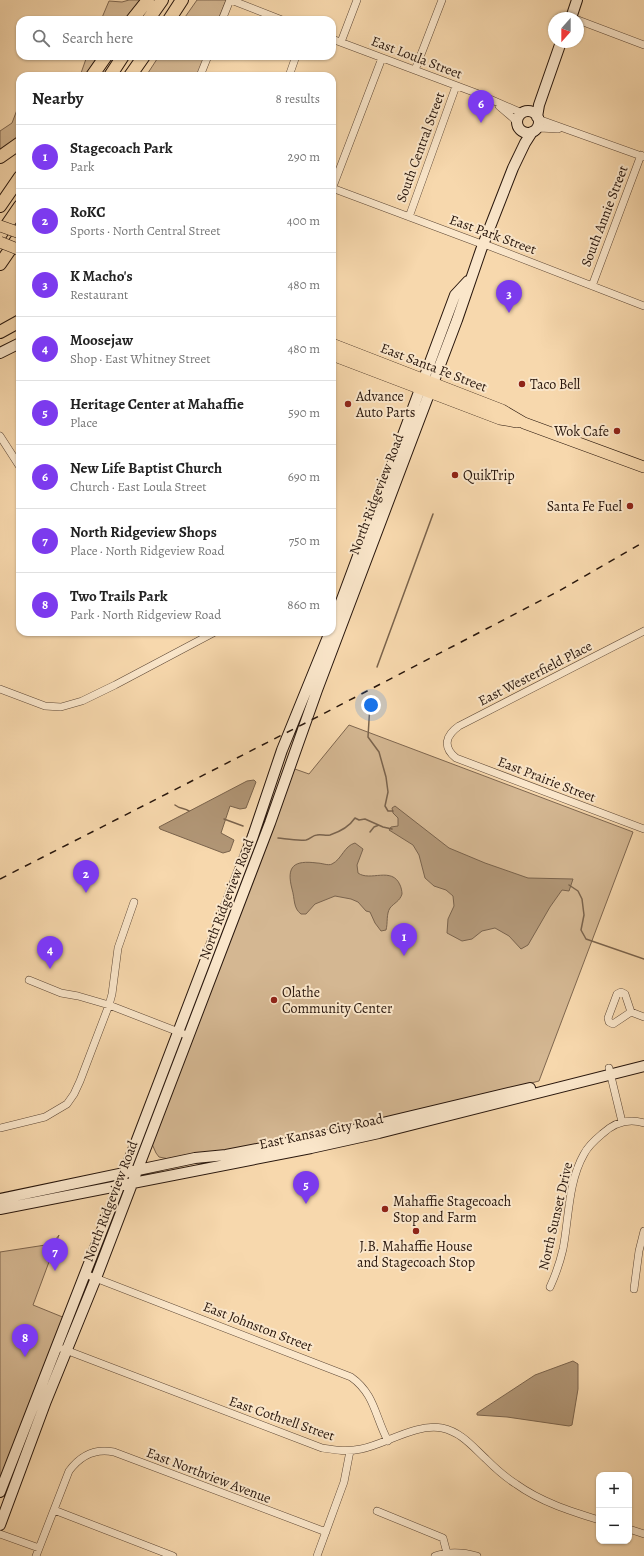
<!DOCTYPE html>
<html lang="en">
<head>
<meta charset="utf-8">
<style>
  body { margin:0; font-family:Alegreya,serif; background:#f2f2f2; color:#222 }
  .controls { position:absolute; right:12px; bottom:12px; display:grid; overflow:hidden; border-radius:8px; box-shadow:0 1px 3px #0004 }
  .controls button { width:36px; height:36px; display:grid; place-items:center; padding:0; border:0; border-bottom:1px solid #e0e0e0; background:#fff; color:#222; font:20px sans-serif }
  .compass { position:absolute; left:548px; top:12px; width:36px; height:36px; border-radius:50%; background:#fff; box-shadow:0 1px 3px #0004; rotate:201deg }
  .you { position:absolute; left:371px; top:705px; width:14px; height:14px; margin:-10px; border:3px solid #fff; border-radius:50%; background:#1a73e8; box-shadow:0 0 0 6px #1a73e833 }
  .badge { display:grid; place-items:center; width:26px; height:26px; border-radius:50%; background:#7c3aed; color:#fff; font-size:13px; font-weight:700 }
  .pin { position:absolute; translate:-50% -33px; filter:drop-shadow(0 1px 2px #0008) }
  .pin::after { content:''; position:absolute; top:21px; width:14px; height:12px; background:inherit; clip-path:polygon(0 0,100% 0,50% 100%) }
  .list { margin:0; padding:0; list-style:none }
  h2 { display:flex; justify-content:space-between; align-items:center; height:52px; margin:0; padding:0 16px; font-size:17px }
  h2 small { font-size:13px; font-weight:400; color:#767676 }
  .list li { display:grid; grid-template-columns:26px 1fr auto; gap:12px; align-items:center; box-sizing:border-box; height:64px; padding:0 16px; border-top:1px solid #e0e0e0 }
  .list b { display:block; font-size:15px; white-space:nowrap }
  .list p { margin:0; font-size:13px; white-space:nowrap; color:#767676 }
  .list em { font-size:13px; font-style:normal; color:#767676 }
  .icon { flex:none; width:22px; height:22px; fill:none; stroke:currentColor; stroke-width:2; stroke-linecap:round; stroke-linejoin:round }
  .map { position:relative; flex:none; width:644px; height:1556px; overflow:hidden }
  .search { position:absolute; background:#fff; box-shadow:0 1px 3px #0004; left:16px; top:16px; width:320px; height:44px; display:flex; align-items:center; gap:10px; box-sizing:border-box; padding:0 14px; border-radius:12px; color:#767676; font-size:15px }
  .panel { position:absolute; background:#fff; box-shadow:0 1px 3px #0004; left:16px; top:72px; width:320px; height:564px; border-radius:12px }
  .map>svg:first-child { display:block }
  .green { fill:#d4b792; stroke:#7e664f }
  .water { fill:#b19676; stroke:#7a634c }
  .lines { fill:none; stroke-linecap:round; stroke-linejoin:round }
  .stream { stroke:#7a634c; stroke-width:1.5 }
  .street-casing { stroke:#5c4634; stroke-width:8 }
  .secondary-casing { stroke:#28160c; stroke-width:12 }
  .primary-casing { stroke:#28160c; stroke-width:12 }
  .highway-casing { stroke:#28160c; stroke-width:14 }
  .street { stroke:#fae6ca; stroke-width:7 }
  .secondary { stroke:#fae6ca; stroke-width:10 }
  .primary { stroke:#f7d8ad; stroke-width:11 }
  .highway { stroke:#f7d8ad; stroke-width:12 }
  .rail { stroke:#28160c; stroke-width:1.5; stroke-dasharray:7 7; stroke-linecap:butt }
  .primary-bridge-casing { stroke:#28160c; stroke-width:12; stroke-linecap:butt }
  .primary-bridge { stroke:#f7d8ad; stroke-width:11 }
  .poi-dot { fill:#8f2418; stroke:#fae6ca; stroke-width:1.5 }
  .labels { text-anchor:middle; stroke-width:4; stroke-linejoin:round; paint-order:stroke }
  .street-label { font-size:14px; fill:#28160c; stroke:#fae6ca }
  .poi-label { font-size:14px; fill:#28160c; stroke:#fae6ca; text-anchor:start }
</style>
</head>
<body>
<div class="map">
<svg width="644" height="1556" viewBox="0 0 644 1556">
  <rect width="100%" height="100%" fill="#f7d8ad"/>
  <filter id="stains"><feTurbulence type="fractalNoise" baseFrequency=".005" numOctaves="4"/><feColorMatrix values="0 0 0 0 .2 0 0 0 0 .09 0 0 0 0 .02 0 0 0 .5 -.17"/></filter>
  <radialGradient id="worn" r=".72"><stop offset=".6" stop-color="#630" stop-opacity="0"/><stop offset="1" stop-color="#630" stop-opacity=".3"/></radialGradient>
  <path class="green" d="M129,0H143L128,20H101L109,1L122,2Z
    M197,0H226L218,20H183Z
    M87,56H101L86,76H80Z
    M159,56H205L197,76H146Z
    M20,102V139L0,152V131L12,123Z
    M349,725L633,832L539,1081L421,1111L350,1125L337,1131L229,1153L169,1159L159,1157L156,1153L152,1144L292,768L309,774Z
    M59,1235L33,1305L65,1318L0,1483V1252L52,1244Z"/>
  <path class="water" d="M254,780L256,782L246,808L240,809L230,806L221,833L234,840L230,851L223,853L160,829L159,827L247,781Z
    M395,806L449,848L485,863L528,878L573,879L569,891L562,890L550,907L528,945L521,949L509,936L495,928L482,931L472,939L462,941L447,933L448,919L454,906L453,896L446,890L434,886L425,878L419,855L413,845L389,830L391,827L398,826V818L393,813L392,808Z
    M355,843L363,849L357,865L358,873C370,882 392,866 400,885C401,887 402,891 402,894C400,901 394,903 390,908C386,914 388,923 386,930L381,931L375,923L370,912L366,911L358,902L351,899L335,896L315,904L306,914H301C293,908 295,899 292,889C286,866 294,860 317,863C322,863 328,866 332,864C342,859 344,846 355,843Z
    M573,1361L578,1364V1389L572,1425L569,1426L507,1417L477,1415V1413L535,1375Z"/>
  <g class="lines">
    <path class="stream" d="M377,667L433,514
      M370,704L368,737L379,752L386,777L388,792L385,806L388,811H393
      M175,805C180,809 184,808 189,811
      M224,819L243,826
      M370,832L374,827L379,825
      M278,838C287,839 297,841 306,840C310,839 313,835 317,835C321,834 326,836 330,835C339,832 349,827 355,818L359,820L365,819L383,827L392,829
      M569,885L578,891L582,899L584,915L581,930L586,939L644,959"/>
    <defs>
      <path id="street" d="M231,0L282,20
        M222,20L230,0
        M578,20L644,45
        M332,39L476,93L522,113
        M341,42L357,0
        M415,70L442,0
        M200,76L208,56
        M289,76L296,56
        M499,106L513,118L517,123
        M538,119L644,157
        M535,130L540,128L558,129
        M332,188L479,243L484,244L644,306
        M332,189L382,58
        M409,217L456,86
        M592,286L641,155
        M0,436L20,467
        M644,631L459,726C446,735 442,747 456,758L644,829
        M0,689L45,706L61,707L82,701L115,685L215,632
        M29,980L61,993L78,996L109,1005L189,1036
        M631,1012L613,1024L609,1022L608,1018L617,994L621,992L625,994L631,1012L644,1017
        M609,1068L622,1122
        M0,1128L45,1117L67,1104L74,1094L80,1081L109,1005L112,994L118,948L134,902
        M85,1274L351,1377C375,1394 375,1417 388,1441
        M550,1287C556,1274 560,1262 563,1249C569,1218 568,1182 584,1154C588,1146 596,1139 602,1134C614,1123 628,1118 644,1123
        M634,1289L639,1251L644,1231
        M63,1349L322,1448C335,1450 347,1452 361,1449C386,1444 416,1423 442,1428C461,1432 472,1446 486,1459C495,1468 505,1477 516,1484C541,1502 570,1511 599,1520
        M54,1510L173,1556
        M377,1511L443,1538L447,1553
        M629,1529L644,1534
        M0,1534L39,1548
        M36,1556L69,1471C80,1456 95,1448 114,1452L326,1532
        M317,1556L344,1482L350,1451
        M435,1556C449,1551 463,1552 477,1556"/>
      <path id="secondary" d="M571,18L577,0
        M517 122a11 11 0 1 1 22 0a11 11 0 1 1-22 0Z
        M537,117L539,105L561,42
        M0,353L20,343
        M332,626L455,295L468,281
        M0,1199L195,1158L226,1155L349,1131L530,1088
        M0,1209L311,1148L379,1133L644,1066
        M0,1492L127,1166L253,836L282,750L330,632
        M0,1525L46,1401L96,1278L270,823L317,690L457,320L481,250L513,168L525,143L532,132"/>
      <path id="primary" d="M332,344L502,410L524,423L644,467
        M332,355L500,419L517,422"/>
      <path id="highway" d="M132,20L148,0
        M148,20L162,0
        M169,20L182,0
        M92,76L106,56
        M110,76L123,56
        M130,76L144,56
        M0,157L20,143
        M0,206L20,177
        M0,235L20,206
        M0,264L20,235
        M0,332L20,321"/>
    </defs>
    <use href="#street" class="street-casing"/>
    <use href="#secondary" class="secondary-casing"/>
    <use href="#primary" class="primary-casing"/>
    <use href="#highway" class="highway-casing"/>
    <use href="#street" class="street"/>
    <use href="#secondary" class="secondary"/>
    <use href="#primary" class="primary"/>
    <use href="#highway" class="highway"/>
    <path class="rail" d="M0,879L323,714L559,591L644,542"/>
    <defs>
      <path id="primary-bridge" d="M0,226L20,233
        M0,242L20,250"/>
    </defs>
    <use href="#primary-bridge" class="primary-bridge-casing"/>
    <use href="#primary-bridge" class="primary-bridge"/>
  </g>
  <g class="poi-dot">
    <circle cx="522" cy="384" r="4"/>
    <circle cx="348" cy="404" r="4"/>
    <circle cx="617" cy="431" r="4"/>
    <circle cx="455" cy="475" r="4"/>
    <circle cx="630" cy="506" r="4"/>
    <circle cx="274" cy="1000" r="4"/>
    <circle cx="385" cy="1209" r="4"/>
    <circle cx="416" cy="1231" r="4"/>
  </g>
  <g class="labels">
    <g class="street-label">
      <text transform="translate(417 57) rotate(21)" y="5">East Loula Street</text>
      <text transform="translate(420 147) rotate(-70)" y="5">South Central Street</text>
      <text transform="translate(604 216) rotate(-69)" y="5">South Annie Street</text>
      <text transform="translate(493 234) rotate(20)" y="5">East Park Street</text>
      <text transform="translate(434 367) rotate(21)" y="5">East Santa Fe Street</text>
      <text transform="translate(376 494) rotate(-69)" y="5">North Ridgeview Road</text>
      <text transform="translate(535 673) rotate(-27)" y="5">East Westerfield Place</text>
      <text transform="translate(547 779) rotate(21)" y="5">East Prairie Street</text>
      <text transform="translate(226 899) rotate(-69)" y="5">North Ridgeview Road</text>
      <text transform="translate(321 1131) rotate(-12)" y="5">East Kansas City Road</text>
      <text transform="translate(110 1201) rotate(-69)" y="5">North Ridgeview Road</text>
      <text transform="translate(555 1216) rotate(-77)" y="5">North Sunset Drive</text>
      <text transform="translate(258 1326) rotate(21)" y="5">East Johnston Street</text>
      <text transform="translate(282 1418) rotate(19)" y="5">East Cothrell Street</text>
      <text transform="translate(209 1475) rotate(21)" y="5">East Northview Avenue</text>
    </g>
    <g class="poi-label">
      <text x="530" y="389">Taco Bell</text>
      <text x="356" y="401">Advance<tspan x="356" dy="16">Auto Parts</tspan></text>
      <text x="609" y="436" text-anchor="end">Wok Cafe</text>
      <text x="463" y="480">QuikTrip</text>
      <text x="622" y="511" text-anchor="end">Santa Fe Fuel</text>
      <text x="282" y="997">Olathe<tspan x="282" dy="16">Community Center</tspan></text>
      <text x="393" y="1206">Mahaffie Stagecoach<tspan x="393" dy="16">Stop and Farm</tspan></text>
      <text x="416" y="1251" text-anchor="middle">J.B. Mahaffie House<tspan x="416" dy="16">and Stagecoach Stop</tspan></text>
    </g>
  </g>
  <rect width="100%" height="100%" filter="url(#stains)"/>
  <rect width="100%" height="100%" fill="url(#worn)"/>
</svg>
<div class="controls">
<button>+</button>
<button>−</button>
</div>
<svg class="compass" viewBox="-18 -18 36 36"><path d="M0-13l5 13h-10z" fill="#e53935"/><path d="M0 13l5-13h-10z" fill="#767676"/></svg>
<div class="you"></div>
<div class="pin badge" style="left:404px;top:956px">1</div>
<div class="pin badge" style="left:86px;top:893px">2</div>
<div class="pin badge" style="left:509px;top:313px">3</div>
<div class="pin badge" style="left:50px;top:969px">4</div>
<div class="pin badge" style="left:306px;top:1204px">5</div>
<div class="pin badge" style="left:481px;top:123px">6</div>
<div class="pin badge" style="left:55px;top:1271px">7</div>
<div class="pin badge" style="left:25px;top:1357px">8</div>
<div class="search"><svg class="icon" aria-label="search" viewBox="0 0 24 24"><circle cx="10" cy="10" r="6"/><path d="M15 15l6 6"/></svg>Search here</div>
<section class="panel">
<h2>Nearby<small>8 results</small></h2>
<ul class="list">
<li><span class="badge">1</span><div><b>Stagecoach Park</b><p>Park</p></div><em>290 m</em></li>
<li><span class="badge">2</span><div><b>RoKC</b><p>Sports · North Central Street</p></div><em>400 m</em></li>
<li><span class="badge">3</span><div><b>K Macho's</b><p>Restaurant</p></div><em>480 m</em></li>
<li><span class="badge">4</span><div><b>Moosejaw</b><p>Shop · East Whitney Street</p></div><em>480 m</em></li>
<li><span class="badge">5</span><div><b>Heritage Center at Mahaffie</b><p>Place</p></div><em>590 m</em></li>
<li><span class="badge">6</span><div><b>New Life Baptist Church</b><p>Church · East Loula Street</p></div><em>690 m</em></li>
<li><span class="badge">7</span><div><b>North Ridgeview Shops</b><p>Place · North Ridgeview Road</p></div><em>750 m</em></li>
<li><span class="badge">8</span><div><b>Two Trails Park</b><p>Park · North Ridgeview Road</p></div><em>860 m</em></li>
</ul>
</section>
</div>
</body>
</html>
